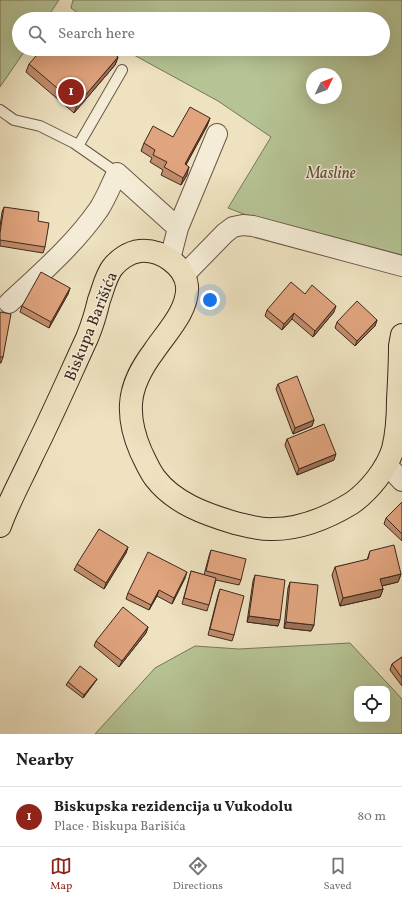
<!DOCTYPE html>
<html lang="en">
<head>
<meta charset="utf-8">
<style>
  body { margin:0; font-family:Vollkorn,serif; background:#f2f2f2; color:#202124 }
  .controls { position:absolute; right:12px; bottom:12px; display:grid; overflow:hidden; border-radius:8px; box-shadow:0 4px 16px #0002 }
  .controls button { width:36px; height:36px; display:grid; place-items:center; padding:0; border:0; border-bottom:1px solid #e0e0e0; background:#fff; color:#202124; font:20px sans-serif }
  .compass { position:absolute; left:306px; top:68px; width:36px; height:36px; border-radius:50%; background:#fff; box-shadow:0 4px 16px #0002; rotate:47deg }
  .you { position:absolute; left:210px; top:300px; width:14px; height:14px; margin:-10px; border:3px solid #fff; border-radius:50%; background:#1a73e8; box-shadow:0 0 0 6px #1a73e833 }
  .badge { display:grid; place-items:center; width:26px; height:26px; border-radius:50%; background:#8f2418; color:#fff; font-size:13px; font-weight:700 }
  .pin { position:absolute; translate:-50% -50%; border:2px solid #fff; box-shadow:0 1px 4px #0006 }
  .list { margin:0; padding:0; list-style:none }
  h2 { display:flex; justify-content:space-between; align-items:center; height:52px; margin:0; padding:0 16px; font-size:17px }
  h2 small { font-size:13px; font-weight:400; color:#757577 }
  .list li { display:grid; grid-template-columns:26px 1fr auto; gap:12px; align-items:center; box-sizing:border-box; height:60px; padding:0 16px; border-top:1px solid #e0e0e0 }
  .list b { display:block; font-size:15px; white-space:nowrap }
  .list p { margin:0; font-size:13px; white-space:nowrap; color:#757577 }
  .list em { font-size:13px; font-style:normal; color:#757577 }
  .icon { flex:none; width:22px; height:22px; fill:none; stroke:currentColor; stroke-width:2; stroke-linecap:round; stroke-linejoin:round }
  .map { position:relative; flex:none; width:402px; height:734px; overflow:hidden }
  .search { position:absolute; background:#fff; box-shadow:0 4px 16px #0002; left:12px; right:12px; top:12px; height:44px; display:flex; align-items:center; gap:10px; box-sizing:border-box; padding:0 14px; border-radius:22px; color:#757577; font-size:15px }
  .sheet { height:112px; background:#fff }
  nav { display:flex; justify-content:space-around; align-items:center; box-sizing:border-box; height:56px; border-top:1px solid #e0e0e0; background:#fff; font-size:11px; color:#757577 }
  nav a { display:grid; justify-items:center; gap:2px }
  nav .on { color:#8f2418 }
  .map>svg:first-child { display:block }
  .green { fill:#b6c495; stroke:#7a7659; fill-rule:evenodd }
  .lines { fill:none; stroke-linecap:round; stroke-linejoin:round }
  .lane-casing { stroke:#6b5646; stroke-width:12 }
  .street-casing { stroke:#6b5646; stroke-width:22 }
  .primary-casing { stroke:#3f281d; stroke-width:24 }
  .lane { stroke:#f4ecd6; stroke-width:10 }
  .street { stroke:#f4ecd6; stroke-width:20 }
  .primary { stroke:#eee2c0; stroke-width:22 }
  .wall { fill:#c18d6c; stroke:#3f281d }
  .shaded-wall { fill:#9d7358; stroke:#3f281d }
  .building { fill:#e0a47e; stroke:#3f281d }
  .labels { text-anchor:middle; stroke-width:3; stroke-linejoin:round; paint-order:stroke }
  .park-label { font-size:16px; font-style:italic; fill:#5d4f3b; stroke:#f4ecd6 }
  .street-label { font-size:16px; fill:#3f281d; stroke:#f4ecd6 }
</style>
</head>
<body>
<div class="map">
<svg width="402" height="734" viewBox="0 0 402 734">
  <rect width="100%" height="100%" fill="#eee2c0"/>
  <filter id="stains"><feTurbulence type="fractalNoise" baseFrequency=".005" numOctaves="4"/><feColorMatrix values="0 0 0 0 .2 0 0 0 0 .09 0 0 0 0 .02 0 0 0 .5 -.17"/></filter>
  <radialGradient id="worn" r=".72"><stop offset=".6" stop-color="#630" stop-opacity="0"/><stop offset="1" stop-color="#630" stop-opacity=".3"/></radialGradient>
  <path class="green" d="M0,0H59L46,19H19V49H26L0,87Z
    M73,0H402V263L326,246L228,208L271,137L218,101L134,55L126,49H383V19H86L71,8ZM312,74H336V98H312Z
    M350,643L402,699V734H95L155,668L195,646L239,649ZM357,689H387V719H357Z"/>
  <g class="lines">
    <defs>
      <path id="lane" d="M0,110L14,120L40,126L74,143L117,173
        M78,146L122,70"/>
      <path id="street" d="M170,259L178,228L217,134
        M184,275L225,233L233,227L243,225L253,226L402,266
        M9,303C40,274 74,245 99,209C106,198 111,185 117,173L178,228
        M386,464L402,481"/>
      <path id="primary" d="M0,526C9,501 22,478 33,454C52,416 69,377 87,338C92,326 96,313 99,300C103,290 105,278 112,268C118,260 129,252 140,251C161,249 185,266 187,286C189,310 166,333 154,351C142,367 132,384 131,404C130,421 134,436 141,452C145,460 149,470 155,478C174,503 205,514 235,523C247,526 261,530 273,529C301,529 329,517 352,503C369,491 387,469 393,449C397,433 398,416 398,400C399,382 400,364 400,346L402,335"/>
    </defs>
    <use href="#lane" class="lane-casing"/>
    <use href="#street" class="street-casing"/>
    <use href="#primary" class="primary-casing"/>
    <use href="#lane" class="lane"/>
    <use href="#street" class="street"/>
    <use href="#primary" class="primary"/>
  </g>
  <path class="wall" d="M118,57L115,65L74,113L26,72L29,64Z
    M210,118L207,126L186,165L187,175L181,185L161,175L163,170L150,162L152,158L141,151L144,143L173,137Z
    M4,207L45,247L43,253L0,246V226L2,212Z
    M70,288L68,294L49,328L20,312L22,306Z
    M305,294L334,312L313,337L292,319L282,330L265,316L267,310Z
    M0,312L3,357L1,363H0Z
    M377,320L375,326L355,346L335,328L337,322Z
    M278,384L314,420L312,426L293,434L276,389Z
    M287,439L334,460L297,475L285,445Z
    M402,502V541L384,524L386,518Z
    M128,547L126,553L104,589L74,570L77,564Z
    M211,550L241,580L239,585L216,580L207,611L182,604L191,571L204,575L209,556Z
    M370,551L401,574L398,582L382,586L383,589L380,597L340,606L332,575L335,567L367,560Z
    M255,575L278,626L247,622L253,581Z
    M185,578L172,604L157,596L149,610L126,599L128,593Z
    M290,582L314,625L311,631L284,628L288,588Z
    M220,589L234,635L232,641L208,635L218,595Z
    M148,627L146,633L119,667L94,646L96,641Z
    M402,657V686L390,670L392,664Z
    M97,679L95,682L83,698L66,685L68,682Z"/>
  <path class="shaded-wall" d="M118,57L115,65L74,113L77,105Z
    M210,118L207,126L182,172L185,164Z
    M189,167L187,175L181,185L183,178Z
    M70,288L68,294L49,328L51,322Z
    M336,306L334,312L313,337L315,331Z
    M294,313L292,319L282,330L284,324Z
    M377,320L375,326L355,346L357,341Z
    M314,420L312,426L293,434L295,428Z
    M336,454L334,460L297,475L299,469Z
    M128,547L126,553L104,589L106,583Z
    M187,572L185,578L172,604L174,598Z
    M401,574L398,582L377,587L380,579Z
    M383,589L380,597L340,606L343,598Z
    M159,590L157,596L149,610L151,605Z
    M249,616L280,620L278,626L247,622Z
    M286,622L314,625L311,631L284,628Z
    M148,627L146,633L119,667L122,661Z
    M97,679L95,682L83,698L84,695Z"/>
  <path class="building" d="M70,16L73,19H67Z
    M42,49H108L118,57L77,105L29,64Z
    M190,107L210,118L185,164L189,167L183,178L164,167L167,162L153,155L155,150L144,143L153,126L173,137Z
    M4,207L39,212L38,221L49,223L45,247L0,240V233Z
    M41,272L70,288L51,322L22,306Z
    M291,282L305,294L312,285L336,306L315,331L294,313L284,324L267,310Z
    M357,301L377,320L357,341L337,322Z
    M0,312L11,314L3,357H0Z
    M297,376L314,420L295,428L278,384Z
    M324,424L336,454L299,469L287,439Z
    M402,502V534L386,518Z
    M99,529L128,547L106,583L77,564Z
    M394,545L401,574L380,579L383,589L343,598L335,567L368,559L370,551Z
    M211,550L246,559L241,580L206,571Z
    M148,552L187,572L174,598L159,590L151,605L128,593Z
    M191,571L216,578L209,605L184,598Z
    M255,575L285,580L280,620L249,616Z
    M290,582L318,585L314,625L286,622Z
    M220,589L244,596L234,635L210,629Z
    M123,607L148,627L122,661L96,641Z
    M402,657V678L392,664Z
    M80,666L97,679L84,695L68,682Z"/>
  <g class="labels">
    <g class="park-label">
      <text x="331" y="178">Masline</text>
    </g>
    <g class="street-label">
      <text transform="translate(90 326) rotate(-68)" y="6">Biskupa Barišića</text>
    </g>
  </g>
  <rect width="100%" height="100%" filter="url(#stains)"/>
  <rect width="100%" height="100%" fill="url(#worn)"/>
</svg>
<div class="controls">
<button><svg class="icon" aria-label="locate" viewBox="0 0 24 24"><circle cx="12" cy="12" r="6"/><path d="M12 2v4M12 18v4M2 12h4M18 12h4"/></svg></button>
</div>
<svg class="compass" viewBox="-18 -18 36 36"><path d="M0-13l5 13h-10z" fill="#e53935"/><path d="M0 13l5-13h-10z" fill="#757577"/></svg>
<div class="you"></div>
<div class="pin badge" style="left:71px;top:92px">1</div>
<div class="search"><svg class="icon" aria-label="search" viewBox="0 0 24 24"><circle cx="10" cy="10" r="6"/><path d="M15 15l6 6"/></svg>Search here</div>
</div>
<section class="sheet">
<h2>Nearby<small></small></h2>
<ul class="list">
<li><span class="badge">1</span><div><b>Biskupska rezidencija u Vukodolu</b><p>Place · Biskupa Barišića</p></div><em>80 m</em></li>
</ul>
</section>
<nav>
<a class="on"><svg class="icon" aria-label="map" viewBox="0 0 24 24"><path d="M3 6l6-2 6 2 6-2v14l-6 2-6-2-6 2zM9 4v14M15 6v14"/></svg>Map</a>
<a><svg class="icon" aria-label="directions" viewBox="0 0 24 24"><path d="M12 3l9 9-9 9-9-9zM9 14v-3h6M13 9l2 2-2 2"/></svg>Directions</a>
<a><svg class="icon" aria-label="saved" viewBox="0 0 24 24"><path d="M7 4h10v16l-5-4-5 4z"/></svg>Saved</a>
</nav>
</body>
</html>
